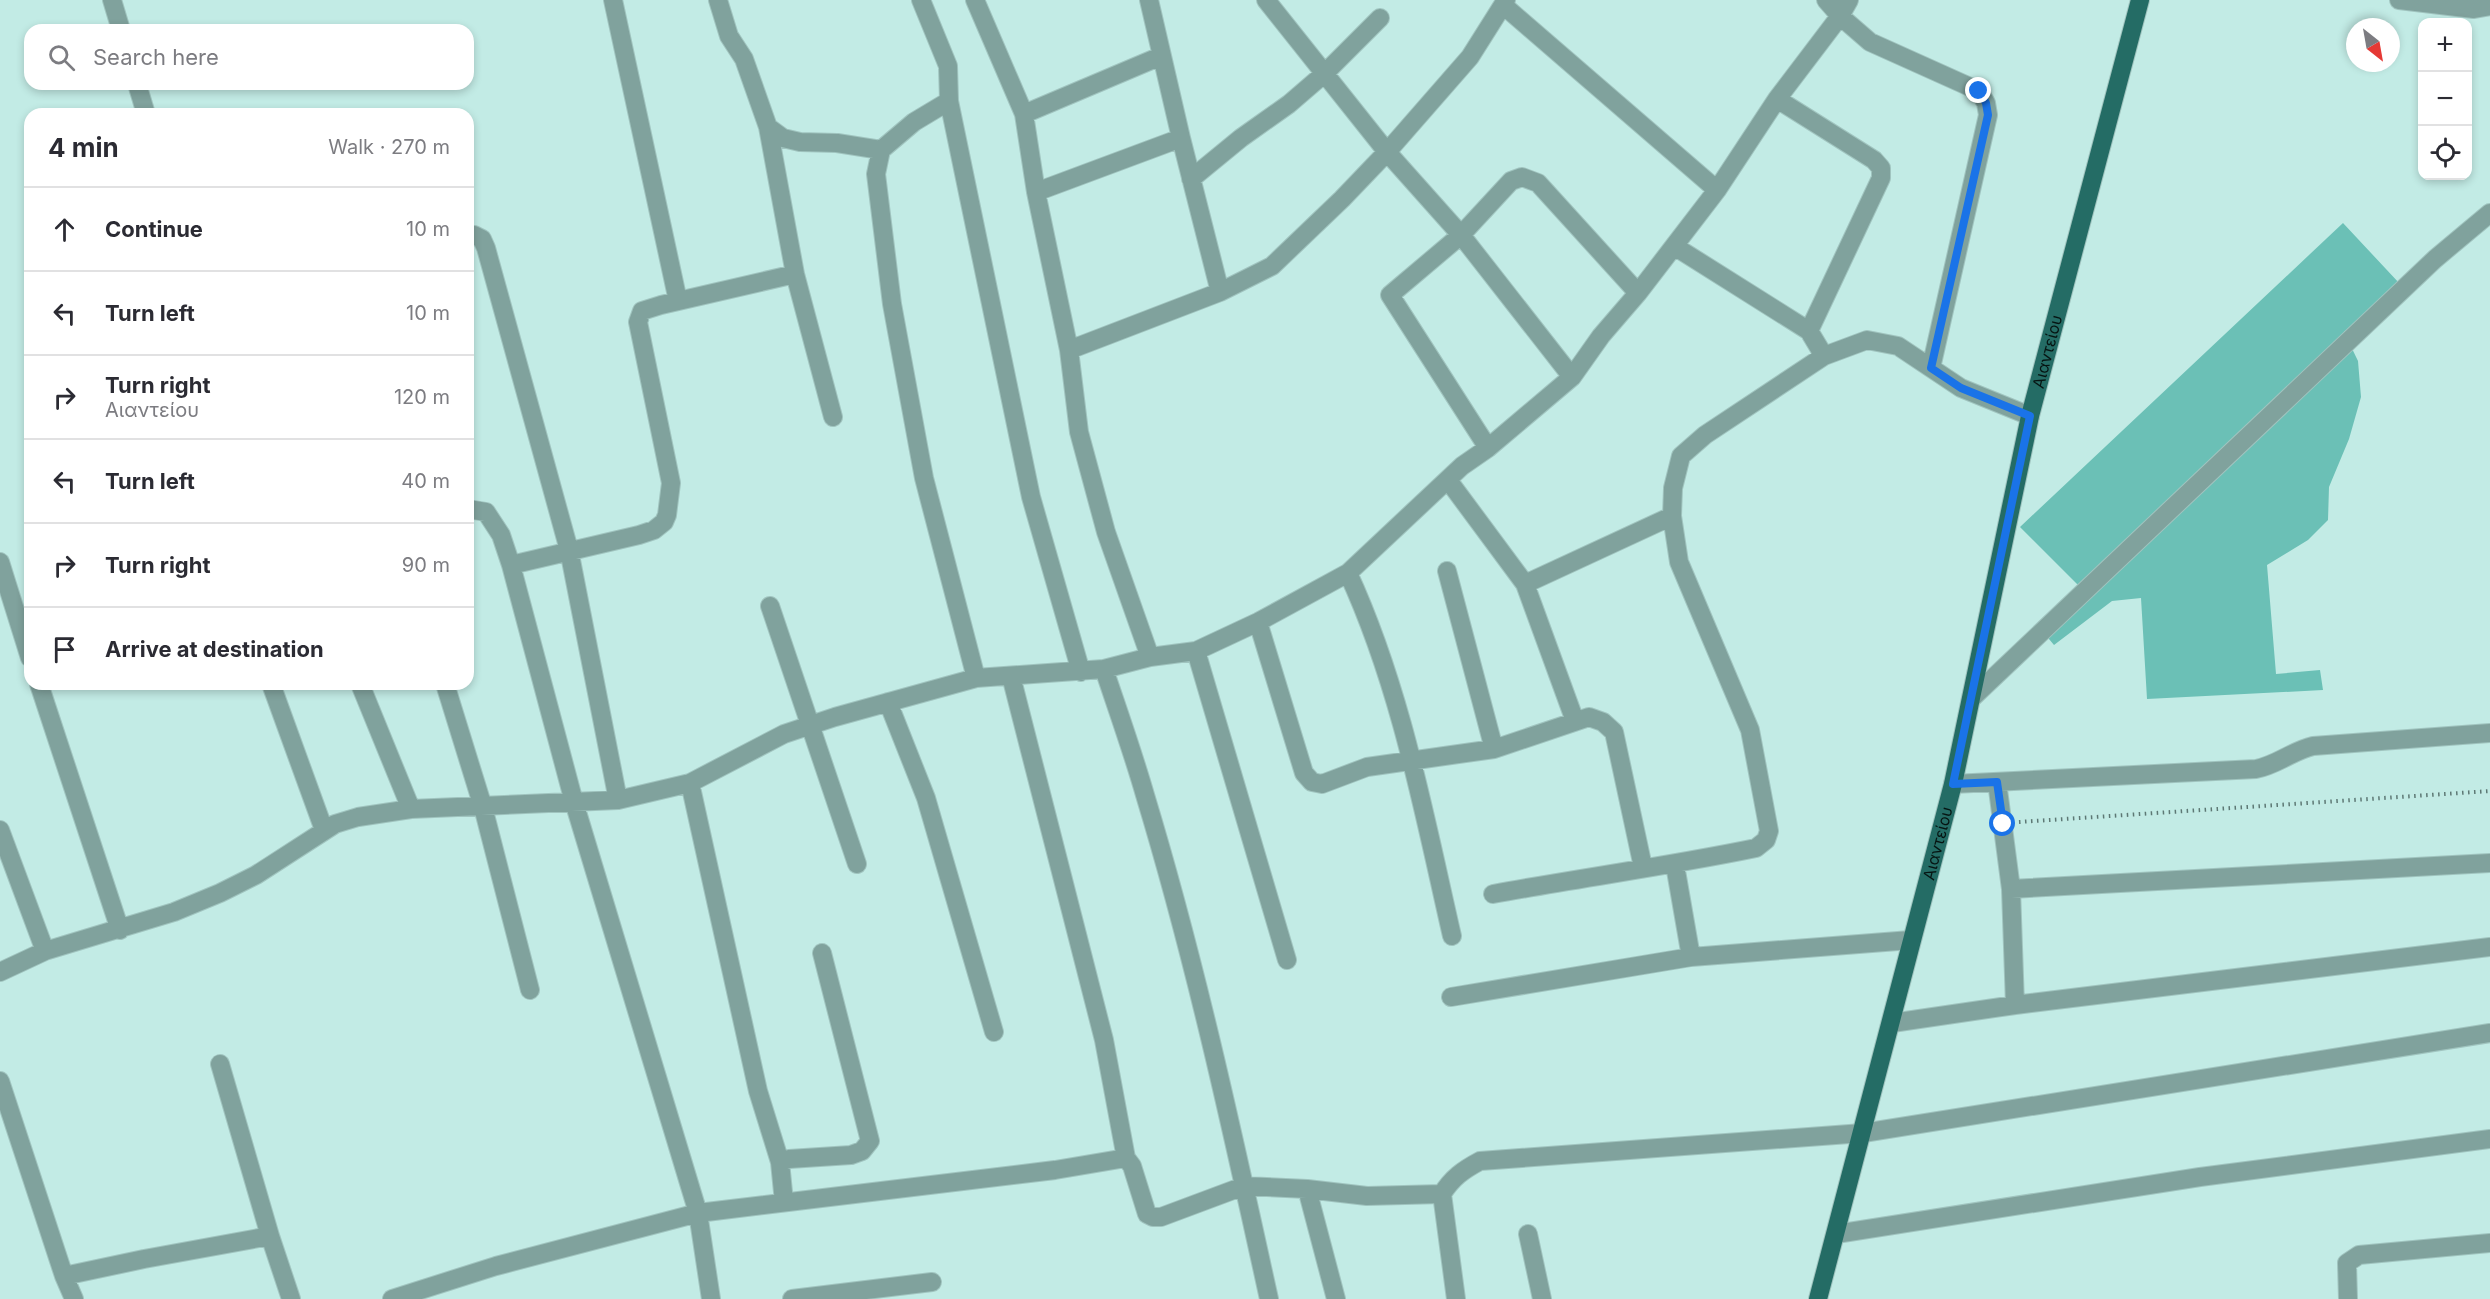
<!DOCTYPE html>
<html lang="en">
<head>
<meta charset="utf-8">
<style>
  body { margin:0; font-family:Inter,sans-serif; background:#f2f2f3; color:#2b2b33 }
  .controls { position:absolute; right:18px; top:18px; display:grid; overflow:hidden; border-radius:12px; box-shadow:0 3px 9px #0003 }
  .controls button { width:54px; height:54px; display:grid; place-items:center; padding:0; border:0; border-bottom:2px solid #e1e1e2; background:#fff; color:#2b2b33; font:30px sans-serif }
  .compass { position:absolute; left:2346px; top:18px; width:54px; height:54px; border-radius:50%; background:#fff; box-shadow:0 3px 9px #0003; rotate:149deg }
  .stop { position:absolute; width:18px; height:18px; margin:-14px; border:4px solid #1a73e8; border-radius:50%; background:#fff }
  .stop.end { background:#1a73e8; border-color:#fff; box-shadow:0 2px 6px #0008 }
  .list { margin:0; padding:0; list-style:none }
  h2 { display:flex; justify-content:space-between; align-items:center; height:78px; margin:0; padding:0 24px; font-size:26px }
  h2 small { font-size:20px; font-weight:400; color:#7c7c81 }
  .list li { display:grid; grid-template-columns:39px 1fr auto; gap:18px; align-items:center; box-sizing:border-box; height:84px; padding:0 24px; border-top:2px solid #e1e1e2 }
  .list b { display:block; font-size:22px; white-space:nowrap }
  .list p { margin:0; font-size:20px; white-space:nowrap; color:#7c7c81 }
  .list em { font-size:20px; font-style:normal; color:#7c7c81 }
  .icon { flex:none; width:33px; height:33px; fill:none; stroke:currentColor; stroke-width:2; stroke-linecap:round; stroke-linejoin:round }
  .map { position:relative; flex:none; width:2490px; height:1299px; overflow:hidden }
  .search { position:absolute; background:#fff; box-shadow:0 3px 9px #0003; left:24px; top:24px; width:450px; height:66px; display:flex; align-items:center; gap:15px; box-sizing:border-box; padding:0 21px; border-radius:18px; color:#7c7c81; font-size:22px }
  .panel { position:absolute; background:#fff; box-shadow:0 3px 9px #0003; left:24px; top:108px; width:450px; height:582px; border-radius:18px }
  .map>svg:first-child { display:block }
  .forest { fill:#6bc0b6 }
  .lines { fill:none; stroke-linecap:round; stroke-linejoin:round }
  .minor-casing { stroke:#a0c4bf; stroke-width:20 }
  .major-casing { stroke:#a0c4bf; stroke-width:20 }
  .path { stroke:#5d7874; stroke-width:4; stroke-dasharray:1.5 4.5; stroke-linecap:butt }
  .minor { stroke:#80a29d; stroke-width:18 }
  .major { stroke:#246c65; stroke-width:18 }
  .route { stroke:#1a73e8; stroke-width:8 }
  .labels { text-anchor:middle; stroke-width:4.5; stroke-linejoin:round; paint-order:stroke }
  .street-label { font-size:16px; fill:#061412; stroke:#fff }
</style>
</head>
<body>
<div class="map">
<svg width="2490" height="1299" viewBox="0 0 2490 1299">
  <rect width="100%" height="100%" fill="#c2ebe5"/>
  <path class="forest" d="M2343,223L2400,284L2344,332L2358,361L2361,397L2349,439L2329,487L2328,520L2308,540L2267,565L2276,674L2320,670L2323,690L2147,699L2141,598L2112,601L2054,645L2044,633L2086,593L2020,527Z"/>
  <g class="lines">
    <defs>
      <path id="minor" d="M112,0L121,30
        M613,0L678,301
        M718,0L729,36L744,59L768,127L783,138L800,142L837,143L881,150
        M921,0L948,66L949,101L1031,497L1081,672
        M975,0L1024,114L1036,192L1069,350
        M1149,0L1181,138L1220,292
        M1266,0L1387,152L1461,235L1572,377
        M1826,0L1840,16L1870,42L1979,91L1986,103L1988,115L1931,368
        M2399,0L2474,9L2490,6
        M1503,5L1717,190
        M137,84L146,114
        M1777,99L1874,160L1881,168V178L1809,331L1824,356
        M949,101L914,122L881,150L876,174L892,304L924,478L976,678
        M1024,114L1161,56
        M768,127L795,274L833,417
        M1191,179L1241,138L1289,104L1325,73L1380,18
        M1036,192L1181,138
        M468,237L474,235L482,239L486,248L569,550L618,800
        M1674,246L1809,331
        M1488,448L1390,295L1461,235L1511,181L1522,177L1538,183L1638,293
        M1448,480L1525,584L1575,721
        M468,509L486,512L501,535L511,565L574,802L698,1213L1055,1170L1126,1158L1132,1166L1147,1214L1153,1217H1161L1244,1186L1307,1189L1367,1196L1442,1194C1452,1178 1463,1170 1480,1161L1863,1133L2490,1033
        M0,562L30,658
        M511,565L639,535L654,530L664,522L667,515L671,483L638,322L642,311L661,305L795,274
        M1447,571L1494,749
        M1348,573C1401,688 1424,814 1452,936
        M1525,584L1672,516
        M770,606L857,864
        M1258,622L1304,773L1312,782L1322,784L1367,767L1494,749L1589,717L1603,722L1614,732L1643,867
        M1196,651L1287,960
        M1150,657L1106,532L1079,432L1069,350L1220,292L1272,266L1342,199L1387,152L1470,57L1506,0
        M1104,669C1118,711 1133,753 1145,795C1195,960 1232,1130 1269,1299
        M1011,676L1104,1040L1126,1158
        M39,684L120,930
        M271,684L324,830
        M360,684L411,809
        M445,684L483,807L530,990
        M1973,697L2435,259L2490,213
        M888,702L926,798L994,1032
        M1997,782L2011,889L2015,1005
        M690,783L758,1091L780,1162L784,1202
        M1953,784L2256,769C2277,765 2292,751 2313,746L2490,733
        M0,830L45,951
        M1675,865L1691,957
        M2011,889L2490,863
        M1493,894C1580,878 1669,866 1756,848L1766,840L1769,831L1750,730L1679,562L1672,516L1673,488L1681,456L1705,435L1824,356L1867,340L1898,346L1961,388L2030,416
        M0,972L45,951L174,912L220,893L256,875L335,824L358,817L411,809L618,800L690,783L784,734L835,717L976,678L1104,669L1150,657L1196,651L1258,622L1348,573L1462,466L1488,448L1572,377L1601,336L1638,293L1717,190L1777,99L1840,16L1849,0
        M1451,997L1691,957L1911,940
        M1892,1023L2015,1005L2490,947
        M220,1064L270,1236
        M0,1081L64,1276L74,1299
        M780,1162L789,1159L851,1155L862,1151L870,1141L822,953
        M1307,1189L1336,1299
        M1442,1194L1456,1299
        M1528,1234L1542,1299
        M1836,1234L2200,1177L2490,1139
        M64,1276L144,1259L270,1236L291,1299
        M392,1299L496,1266L698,1213L711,1299
        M792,1299L932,1282
        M2348,1299L2347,1263L2359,1255L2490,1243"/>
      <g id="major">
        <path id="s1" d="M1818,1299L1953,784L2030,416L2140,0"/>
      </g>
    </defs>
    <use href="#minor" class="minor-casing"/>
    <use href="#major" class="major-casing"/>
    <path class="path" d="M2019,822L2490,791"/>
    <use href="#minor" class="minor"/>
    <use href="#major" class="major"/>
  </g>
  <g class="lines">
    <path class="route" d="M1979,91L1986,103L1988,115L1931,368L1961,388L2030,416L1953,784L1997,782L2003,824"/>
  </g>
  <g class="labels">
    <g class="street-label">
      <text dy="6" stroke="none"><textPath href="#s1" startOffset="975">Αιαντείου</textPath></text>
      <text dy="6" stroke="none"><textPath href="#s1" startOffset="471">Αιαντείου</textPath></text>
    </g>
  </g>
</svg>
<div class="controls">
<button>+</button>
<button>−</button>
<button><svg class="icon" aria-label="locate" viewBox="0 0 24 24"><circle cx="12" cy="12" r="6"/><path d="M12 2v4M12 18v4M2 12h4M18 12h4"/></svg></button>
</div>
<svg class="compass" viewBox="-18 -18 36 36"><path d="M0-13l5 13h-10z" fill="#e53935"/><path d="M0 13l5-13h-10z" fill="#7c7c81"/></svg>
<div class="stop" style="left:2003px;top:824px"></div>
<div class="stop end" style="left:1979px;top:91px"></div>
<div class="search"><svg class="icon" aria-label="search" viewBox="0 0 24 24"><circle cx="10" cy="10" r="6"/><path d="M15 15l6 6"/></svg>Search here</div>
<section class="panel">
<h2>4 min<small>Walk · 270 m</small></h2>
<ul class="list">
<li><svg class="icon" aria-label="ahead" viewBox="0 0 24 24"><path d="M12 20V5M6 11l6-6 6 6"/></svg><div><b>Continue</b></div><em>10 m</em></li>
<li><svg class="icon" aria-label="left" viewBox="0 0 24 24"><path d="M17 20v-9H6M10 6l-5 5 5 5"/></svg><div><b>Turn left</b></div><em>10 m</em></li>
<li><svg class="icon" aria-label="right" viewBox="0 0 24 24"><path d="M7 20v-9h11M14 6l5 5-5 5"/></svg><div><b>Turn right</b><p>Αιαντείου</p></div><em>120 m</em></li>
<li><svg class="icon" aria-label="left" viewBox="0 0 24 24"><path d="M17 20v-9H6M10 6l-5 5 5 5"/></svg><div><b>Turn left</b></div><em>40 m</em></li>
<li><svg class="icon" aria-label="right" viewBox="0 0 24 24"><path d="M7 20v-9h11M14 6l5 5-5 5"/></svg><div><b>Turn right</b></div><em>90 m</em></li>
<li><svg class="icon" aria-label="arrive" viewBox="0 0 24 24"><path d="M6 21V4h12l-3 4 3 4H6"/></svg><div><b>Arrive at destination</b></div></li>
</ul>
</section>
</div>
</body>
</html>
